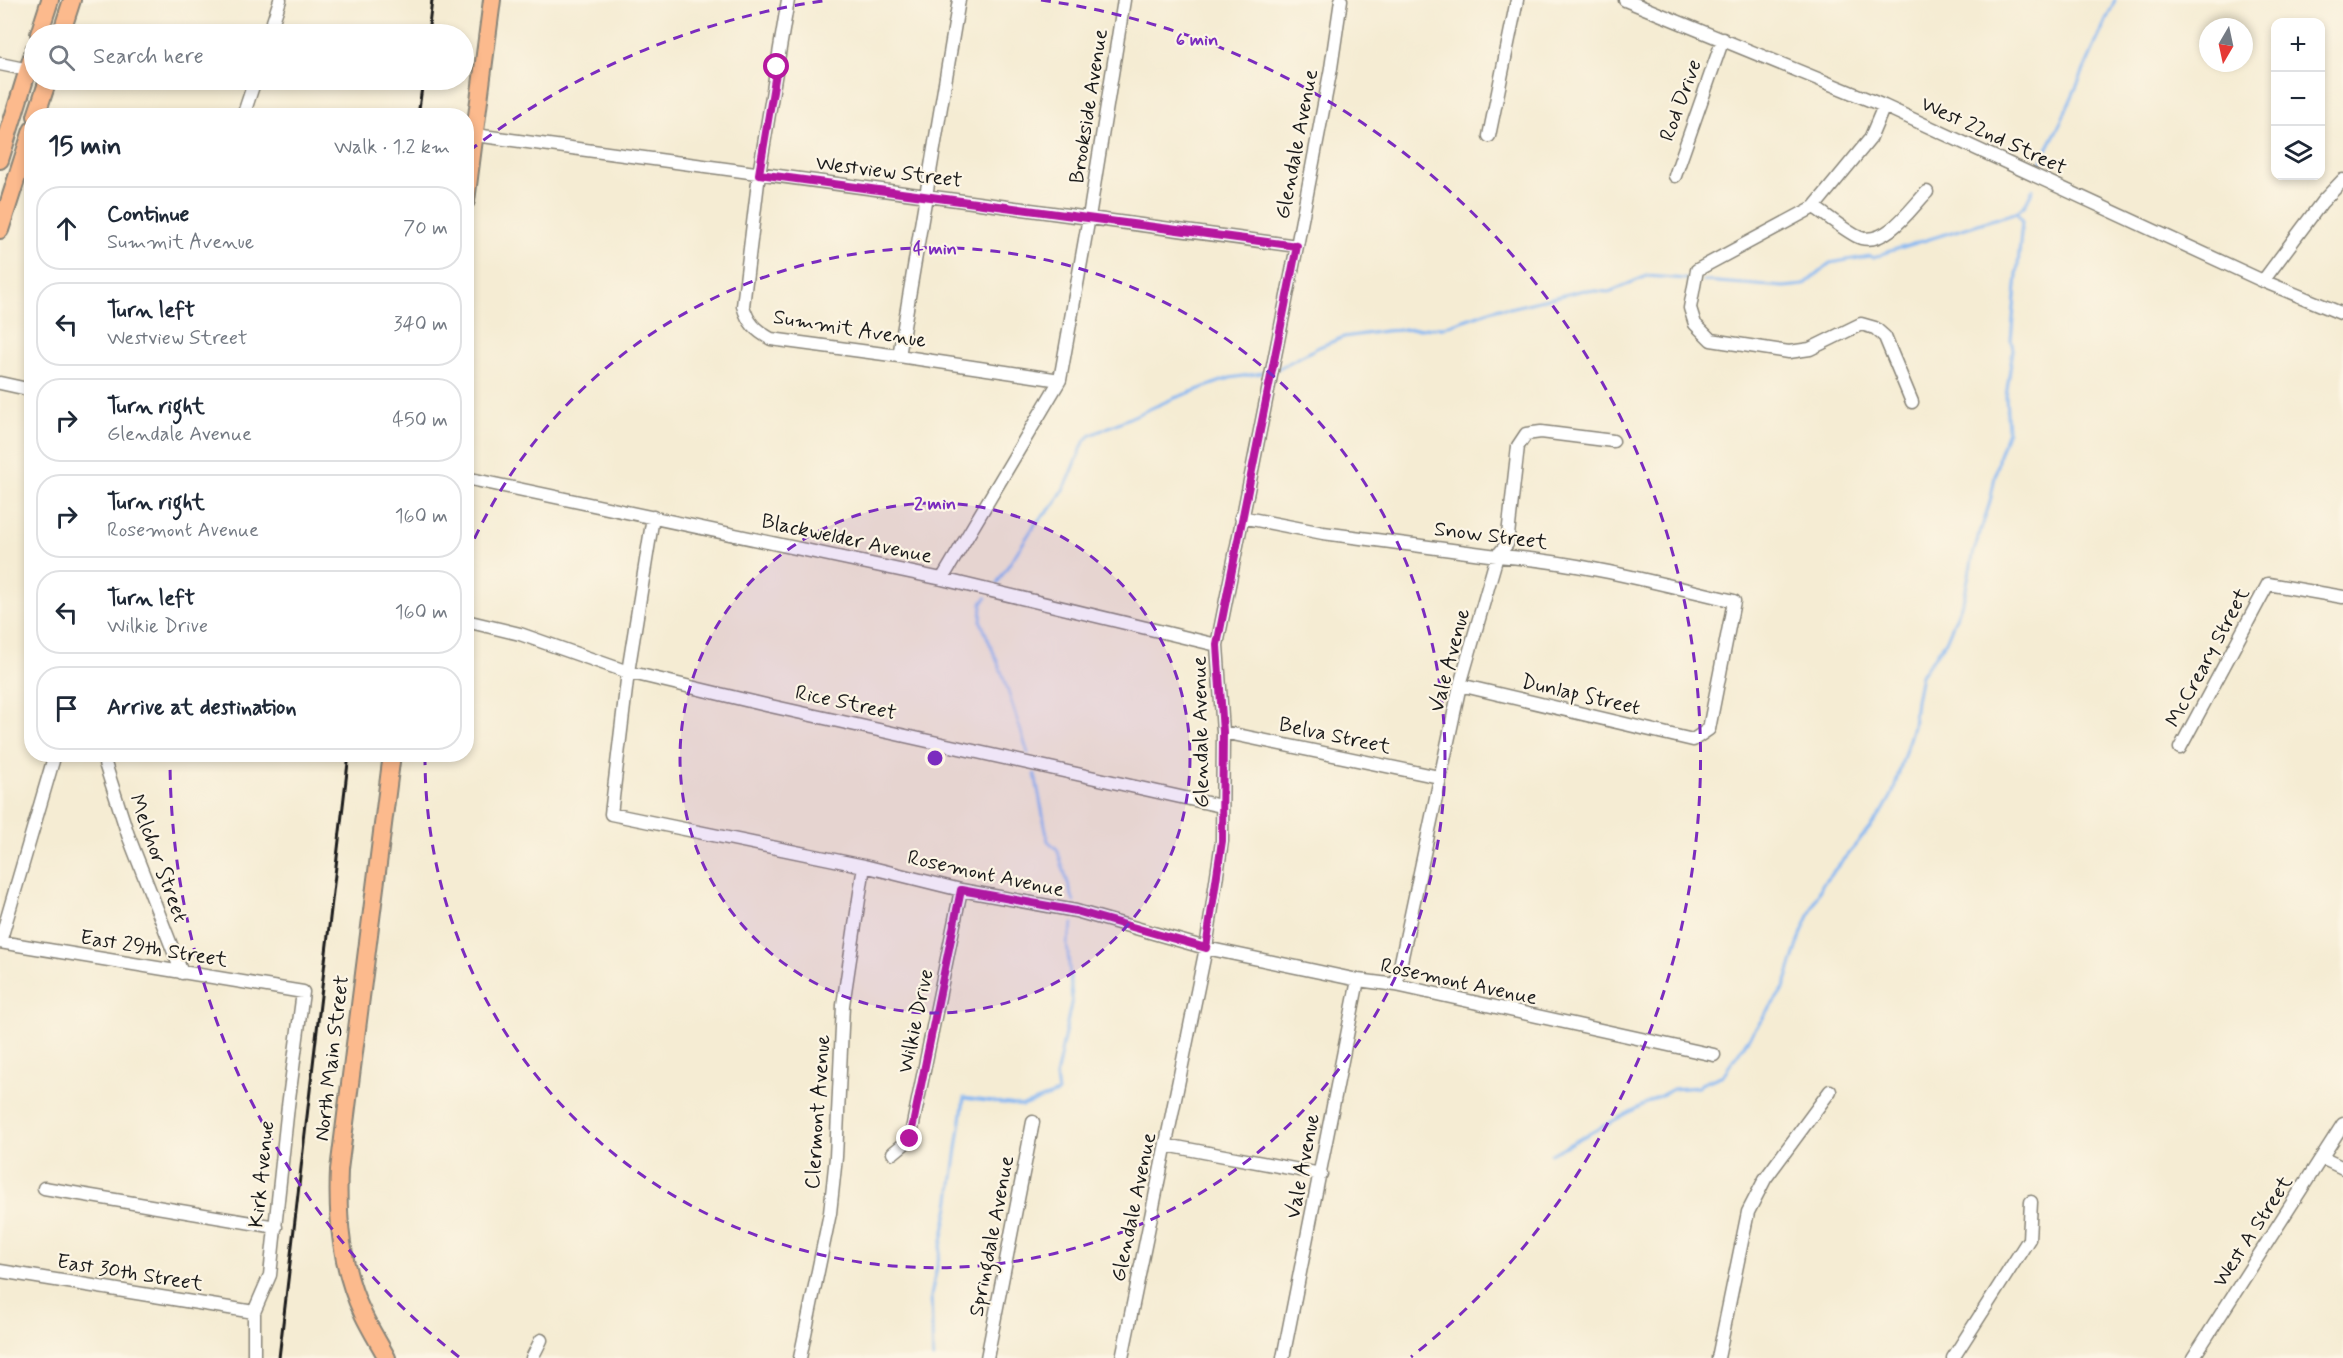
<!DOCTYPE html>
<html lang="en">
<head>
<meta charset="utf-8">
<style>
  body { margin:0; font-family:Mynerve,sans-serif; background:#f6f6f7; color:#1f2937 }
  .controls { position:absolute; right:18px; top:18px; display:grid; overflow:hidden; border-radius:12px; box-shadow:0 3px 9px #0003 }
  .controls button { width:54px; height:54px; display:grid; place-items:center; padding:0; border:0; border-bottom:2px solid #e0e1e3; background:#fff; color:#1f2937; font:30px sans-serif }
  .compass { position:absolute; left:2199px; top:18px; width:54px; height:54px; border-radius:50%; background:#fff; box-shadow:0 3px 9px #0003; rotate:189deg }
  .stop { position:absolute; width:18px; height:18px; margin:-14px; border:4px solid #b5179e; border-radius:50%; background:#fff }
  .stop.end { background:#b5179e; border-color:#fff; box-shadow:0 2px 6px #0008 }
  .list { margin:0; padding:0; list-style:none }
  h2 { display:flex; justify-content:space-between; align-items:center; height:78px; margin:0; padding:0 24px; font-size:26px }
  h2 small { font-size:20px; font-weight:400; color:#747a83 }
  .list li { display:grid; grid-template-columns:39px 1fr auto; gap:18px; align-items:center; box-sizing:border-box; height:84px; margin:0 12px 12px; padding:0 12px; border:2px solid #e0e1e3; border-radius:24px }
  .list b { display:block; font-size:22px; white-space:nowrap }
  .list p { margin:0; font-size:20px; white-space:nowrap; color:#747a83 }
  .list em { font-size:20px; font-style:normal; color:#747a83 }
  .icon { flex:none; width:33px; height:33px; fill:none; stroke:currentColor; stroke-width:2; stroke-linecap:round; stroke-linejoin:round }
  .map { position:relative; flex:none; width:2343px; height:1358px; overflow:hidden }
  .search { position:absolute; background:#fff; box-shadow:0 3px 9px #0003; left:24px; top:24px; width:450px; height:66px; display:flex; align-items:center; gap:15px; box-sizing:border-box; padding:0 21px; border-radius:33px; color:#747a83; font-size:22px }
  .panel { position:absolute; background:#fff; box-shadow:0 3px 9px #0003; left:24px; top:108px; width:450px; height:654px; border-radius:24px }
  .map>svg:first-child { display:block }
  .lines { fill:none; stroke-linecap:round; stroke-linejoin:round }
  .stream { stroke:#86b7f2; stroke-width:3 }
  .minor-casing { stroke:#888478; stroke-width:15 }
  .major-casing { stroke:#888478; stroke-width:20 }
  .minor { stroke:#fff; stroke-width:12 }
  .major { stroke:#fcba8d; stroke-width:16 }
  .rail { stroke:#1c1c1c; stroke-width:3 }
  .route { stroke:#b5179e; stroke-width:8 }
  .ring { fill:none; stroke:#7b2cbf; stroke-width:3; stroke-dasharray:10 8 }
  .labels { text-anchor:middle; stroke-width:4.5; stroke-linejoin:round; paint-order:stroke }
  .street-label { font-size:21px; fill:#1c1c1c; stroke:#fcf5e5 }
  .centre { fill:#7b2cbf; stroke:#fcf5e5; stroke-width:3 }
  .ring-label { font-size:18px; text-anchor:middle; font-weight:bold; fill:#7b2cbf; stroke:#fcf5e5; stroke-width:4.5; stroke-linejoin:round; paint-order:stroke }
</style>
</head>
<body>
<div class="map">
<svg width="2343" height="1358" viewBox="0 0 2343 1358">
  <rect width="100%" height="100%" fill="#fcf5e5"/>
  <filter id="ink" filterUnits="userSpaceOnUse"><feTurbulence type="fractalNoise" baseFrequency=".0167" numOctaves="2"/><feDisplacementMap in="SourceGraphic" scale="12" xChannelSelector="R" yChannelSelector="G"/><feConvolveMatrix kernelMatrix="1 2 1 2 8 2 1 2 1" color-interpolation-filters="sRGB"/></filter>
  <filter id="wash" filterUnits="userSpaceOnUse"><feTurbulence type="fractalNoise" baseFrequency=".008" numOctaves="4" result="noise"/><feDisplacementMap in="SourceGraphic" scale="24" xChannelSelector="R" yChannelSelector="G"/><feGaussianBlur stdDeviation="1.35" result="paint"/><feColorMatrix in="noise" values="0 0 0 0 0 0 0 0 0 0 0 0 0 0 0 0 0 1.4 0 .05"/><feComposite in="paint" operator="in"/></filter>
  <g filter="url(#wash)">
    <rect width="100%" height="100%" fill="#f5ecd3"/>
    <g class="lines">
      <path class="stream" d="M2040,167L2044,155L2060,124L2115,0
        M1704,281L1784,287L1804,285L1830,263L1870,256L1874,258L1887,252L2017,212L2025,205L2033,189
        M1277,369L1319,347L1344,337L1385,331L1444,327L1499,308H1510L1584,290L1609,292L1647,276L1686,279
        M997,583L1036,523L1055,504L1068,481L1084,442L1091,435L1172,399L1230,378L1262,373
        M986,598L982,603L981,622L1002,673L1028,753
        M1035,774L1048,841L1057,849L1074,902
        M1551,1154L1673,1089L1699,1087L1701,1084L1723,1075L1784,988L1802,932L1822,885L1868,830L1883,811L1892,795L1913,726L1916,700L1921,675L1946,641L1964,598L1974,551L1990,502L1999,455L2008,431L2006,396L2013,349L2011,340L2022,222L2017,212
        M933,1358L931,1296L949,1206L964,1098L1023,1106L1058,1093L1056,1077L1072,999L1067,943L1073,924"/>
    </g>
  </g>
  <g filter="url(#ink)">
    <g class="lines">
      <defs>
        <path id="minor" d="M788,0L759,174L743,306C748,323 755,330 771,339L899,356L1060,380
          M1625,0L1884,106L2263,281L2343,314
          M269,34L280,0
          M0,64L34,71
          M1884,106L1870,139L1814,207L1697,270L1690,308L1695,324L1711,340L1789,352L1810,349L1861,324L1875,328L1885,337L1912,402
          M243,116L255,80
          M475,135L1297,246
          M1489,136L1517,0
          M1675,176L1723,39
          M1814,207C1825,214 1850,235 1861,238C1887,245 1911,208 1927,192
          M2263,281L2322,202L2343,180
          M899,356L959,0
          M0,383L32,390
          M466,478L942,579L1217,645
          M653,517L628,672L611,814L864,866L961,890L1076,911L1206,948L1358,980L1396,985L1714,1055
          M1241,517L1323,533L1497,556C1576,561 1658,583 1734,601L1709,729L1693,740L1460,685
          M942,579L1060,380L1089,217L1124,0
          M466,621L520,634L628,672L766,705L1221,806
          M1223,732L1439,777
          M2180,748L2268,584L2343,597
          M102,754L128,835L182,973
          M0,942L303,992L288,1106L270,1275L254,1312V1358
          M0,942L55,754
          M1396,985L1460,685L1497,556L1507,544L1518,446L1526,434L1541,432L1613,441
          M1166,1145L1321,1174
          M893,1153L910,1139L961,890
          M2322,1158L2343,1168
          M44,1188L276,1227
          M0,1271L254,1312
          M532,1358L541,1340
          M800,1358L830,1213L836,1157L843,1005L864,866
          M987,1358L1033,1122
          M1122,1358L1206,948L1222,841L1223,732L1217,645L1297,246L1331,68L1341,0
          M1283,1358L1358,980
          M1718,1358L1748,1212L1765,1179L1830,1091
          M1953,1358L2029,1239L2031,1202
          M2193,1358L2343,1124"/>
        <path id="major" d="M39,34L50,0
          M61,34L72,0
          M36,116L48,80
          M0,160L34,50
          M466,201L492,0
          M0,230L32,130
          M387,1358C379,1343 370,1329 363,1314C341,1268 337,1219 339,1170L392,754"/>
      </defs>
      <use href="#minor" class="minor-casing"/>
      <use href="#major" class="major-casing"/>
      <use href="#minor" class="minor"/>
      <use href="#major" class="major"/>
      <path class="rail" d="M428,34L432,0
        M418,116L423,80
        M279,1358L349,754"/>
    </g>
  </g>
  <g class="lines" filter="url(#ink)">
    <path class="route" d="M777,67L759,174L1297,246L1217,645L1223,732L1222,841L1206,948L1076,911L961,890L910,1139"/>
  </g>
  <circle cx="935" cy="758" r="255" fill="#7b2cbf" fill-opacity=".12"/>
  <g class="ring">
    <circle cx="935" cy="758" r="255"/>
    <path d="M467 555A510 510 0 1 1 425 758"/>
    <path d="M459 1357A765 765 0 0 1 170 758M469 151A765 765 0 0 1 829 0M1041 0A765 765 0 0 1 1411 1357"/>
  </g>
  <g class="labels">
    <g class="street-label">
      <text transform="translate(1680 100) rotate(-70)" y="7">Rod Drive</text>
      <text transform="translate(1088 106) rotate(-81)" y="7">Brookside Avenue</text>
      <text transform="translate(1994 135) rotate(25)" y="7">West 22nd Street</text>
      <text transform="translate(1296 144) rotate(-79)" y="7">Glendale Avenue</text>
      <text transform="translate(889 171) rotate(7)" y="7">Westview Street</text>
      <text transform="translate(850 328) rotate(9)" y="7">Summit Avenue</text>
      <text transform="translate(1491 535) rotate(7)" y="7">Snow Street</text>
      <text transform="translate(847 538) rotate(12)" y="7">Blackwelder Avenue</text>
      <text transform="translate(2207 657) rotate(-62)" y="7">McCreary Street</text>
      <text transform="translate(1449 660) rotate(-75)" y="7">Vale Avenue</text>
      <text transform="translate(1581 694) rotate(13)" y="7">Dunlap Street</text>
      <text transform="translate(846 702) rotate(12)" y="7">Rice Street</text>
      <text transform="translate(1200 732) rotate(-91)" y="7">Glendale Avenue</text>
      <text transform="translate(1335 735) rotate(12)" y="7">Belva Street</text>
      <text transform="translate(159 858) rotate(70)" y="7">Melchor Street</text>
      <text transform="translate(986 873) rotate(12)" y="7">Rosemont Avenue</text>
      <text transform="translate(154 948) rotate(9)" y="7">East 29th Street</text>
      <text transform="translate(1459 981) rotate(12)" y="7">Rosemont Avenue</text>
      <text transform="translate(915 1021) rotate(-78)" y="7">Wilkie Drive</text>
      <text transform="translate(331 1058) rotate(-83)" y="7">North Main Street</text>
      <text transform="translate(817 1112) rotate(-86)" y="7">Clermont Avenue</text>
      <text transform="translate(1302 1166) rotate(-79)" y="7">Vale Avenue</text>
      <text transform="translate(261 1174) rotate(-84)" y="7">Kirk Avenue</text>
      <text transform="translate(1133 1207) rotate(-78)" y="7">Glendale Avenue</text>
      <text transform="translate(2252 1231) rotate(-57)" y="7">West A Street</text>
      <text transform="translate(991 1236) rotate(-79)" y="7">Springdale Avenue</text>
      <text transform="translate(130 1272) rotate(9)" y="7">East 30th Street</text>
    </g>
  </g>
  <circle cx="935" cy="758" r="9" class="centre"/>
  <g class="ring-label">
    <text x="1197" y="45">6 min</text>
    <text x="935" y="254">4 min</text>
    <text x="935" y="509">2 min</text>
  </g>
</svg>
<div class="controls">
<button>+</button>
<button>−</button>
<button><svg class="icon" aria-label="layers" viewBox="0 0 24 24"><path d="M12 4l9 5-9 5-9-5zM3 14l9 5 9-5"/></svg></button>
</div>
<svg class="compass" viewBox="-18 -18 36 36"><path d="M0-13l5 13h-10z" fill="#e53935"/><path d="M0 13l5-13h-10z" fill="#747a83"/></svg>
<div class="stop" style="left:777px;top:67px"></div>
<div class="stop end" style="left:910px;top:1139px"></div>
<div class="search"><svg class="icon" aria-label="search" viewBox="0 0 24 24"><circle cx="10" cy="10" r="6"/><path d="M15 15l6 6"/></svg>Search here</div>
<section class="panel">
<h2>15 min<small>Walk · 1.2 km</small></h2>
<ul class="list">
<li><svg class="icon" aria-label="ahead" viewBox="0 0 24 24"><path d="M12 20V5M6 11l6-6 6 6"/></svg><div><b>Continue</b><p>Summit Avenue</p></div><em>70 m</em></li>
<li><svg class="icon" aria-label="left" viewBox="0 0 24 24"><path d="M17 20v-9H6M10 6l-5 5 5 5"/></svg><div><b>Turn left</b><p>Westview Street</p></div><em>340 m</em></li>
<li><svg class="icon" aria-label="right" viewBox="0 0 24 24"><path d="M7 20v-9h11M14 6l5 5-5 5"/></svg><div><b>Turn right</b><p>Glendale Avenue</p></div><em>450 m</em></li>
<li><svg class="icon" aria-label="right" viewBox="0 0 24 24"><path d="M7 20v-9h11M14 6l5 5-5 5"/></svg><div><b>Turn right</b><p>Rosemont Avenue</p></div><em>160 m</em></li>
<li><svg class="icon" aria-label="left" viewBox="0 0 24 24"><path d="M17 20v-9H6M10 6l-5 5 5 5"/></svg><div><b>Turn left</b><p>Wilkie Drive</p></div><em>160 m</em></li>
<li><svg class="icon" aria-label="arrive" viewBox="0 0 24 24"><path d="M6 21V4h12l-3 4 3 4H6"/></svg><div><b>Arrive at destination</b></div></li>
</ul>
</section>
</div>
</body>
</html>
